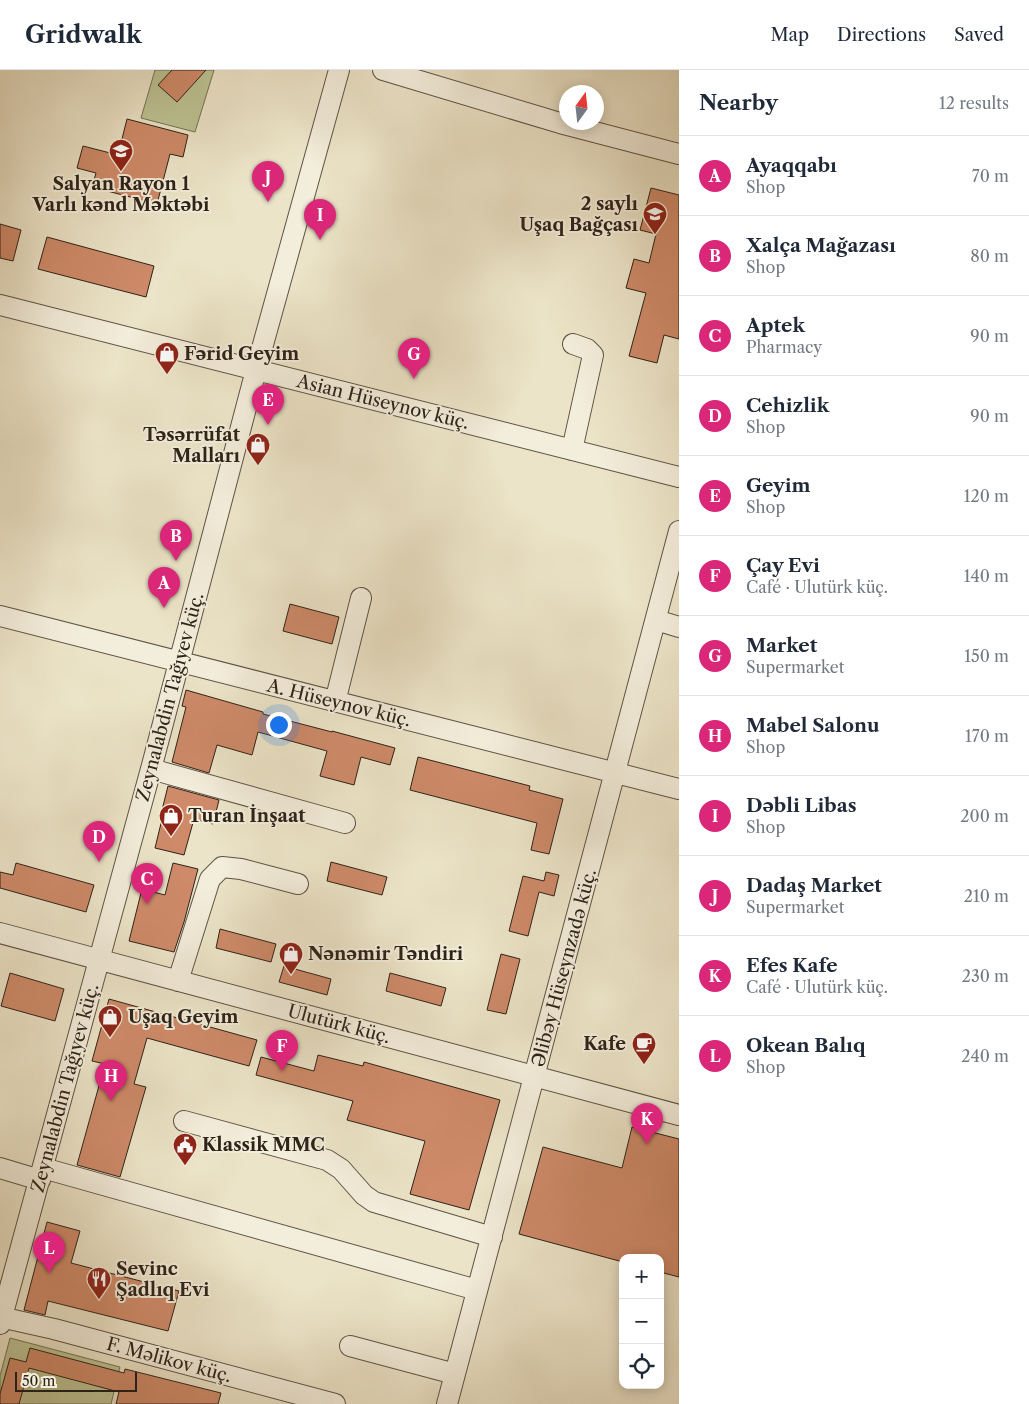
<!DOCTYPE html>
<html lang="en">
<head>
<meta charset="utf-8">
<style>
  body { margin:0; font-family:"Libre Caslon Text",serif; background:#f2f2f3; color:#1f2937 }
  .controls { position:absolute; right:15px; bottom:15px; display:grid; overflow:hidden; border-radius:10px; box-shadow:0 2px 12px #0003 }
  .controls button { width:45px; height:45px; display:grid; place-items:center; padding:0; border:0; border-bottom:1px solid #e0e1e3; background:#fff; color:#1f2937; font:25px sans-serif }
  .compass { position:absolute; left:559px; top:15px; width:45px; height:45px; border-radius:50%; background:#fff; box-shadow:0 2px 12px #0003; rotate:15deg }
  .scale { position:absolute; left:15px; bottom:12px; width:122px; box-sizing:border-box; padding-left:5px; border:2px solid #2d2319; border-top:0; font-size:14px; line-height:18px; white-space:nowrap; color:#2d2319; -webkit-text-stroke:4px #f3eddb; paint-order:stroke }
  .you { position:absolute; left:278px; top:654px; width:18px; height:18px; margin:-12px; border:4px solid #fff; border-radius:50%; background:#1a73e8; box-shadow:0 0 0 8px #1a73e833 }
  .badge { display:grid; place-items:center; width:32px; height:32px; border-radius:50%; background:#db2777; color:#fff; font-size:16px; font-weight:700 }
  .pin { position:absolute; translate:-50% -41px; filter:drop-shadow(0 1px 2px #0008) }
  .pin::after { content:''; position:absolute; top:26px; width:18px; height:15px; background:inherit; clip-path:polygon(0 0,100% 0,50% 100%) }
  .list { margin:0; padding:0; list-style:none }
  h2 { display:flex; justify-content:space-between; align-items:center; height:65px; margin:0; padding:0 20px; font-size:21px }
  h2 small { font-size:16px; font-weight:400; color:#747a83 }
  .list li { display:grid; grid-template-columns:32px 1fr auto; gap:15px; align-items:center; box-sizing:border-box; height:80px; padding:0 20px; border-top:1px solid #e0e1e3 }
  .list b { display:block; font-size:19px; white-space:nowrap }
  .list p { margin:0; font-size:16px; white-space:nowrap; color:#747a83 }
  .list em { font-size:16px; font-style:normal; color:#747a83 }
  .icon { flex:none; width:28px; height:28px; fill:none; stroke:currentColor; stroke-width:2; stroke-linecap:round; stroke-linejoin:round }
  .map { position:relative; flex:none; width:679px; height:1334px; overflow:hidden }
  header { display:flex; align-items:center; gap:30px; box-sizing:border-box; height:70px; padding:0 25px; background:#fff; border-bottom:1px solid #e0e1e3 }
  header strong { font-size:24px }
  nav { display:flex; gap:28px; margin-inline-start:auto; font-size:18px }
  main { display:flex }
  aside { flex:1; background:#fff }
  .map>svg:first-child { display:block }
  .green { fill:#bdc293; stroke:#757256 }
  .building { fill:#ce8a69; stroke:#2d2319 }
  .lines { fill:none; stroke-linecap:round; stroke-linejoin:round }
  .minor-casing { stroke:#5d5345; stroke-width:22 }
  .minor { stroke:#f3eddb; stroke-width:20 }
  .labels { text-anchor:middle; stroke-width:4; stroke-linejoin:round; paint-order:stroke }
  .poi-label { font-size:18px; font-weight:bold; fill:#2d2319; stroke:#f3eddb; text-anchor:start }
  .street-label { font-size:18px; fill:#2d2319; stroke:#f3eddb }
</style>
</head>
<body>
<header>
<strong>Gridwalk</strong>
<nav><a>Map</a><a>Directions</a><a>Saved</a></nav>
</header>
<main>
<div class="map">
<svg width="679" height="1334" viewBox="0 0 679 1334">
  <rect width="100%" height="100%" fill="#ece4c8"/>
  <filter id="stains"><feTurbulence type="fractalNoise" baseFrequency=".004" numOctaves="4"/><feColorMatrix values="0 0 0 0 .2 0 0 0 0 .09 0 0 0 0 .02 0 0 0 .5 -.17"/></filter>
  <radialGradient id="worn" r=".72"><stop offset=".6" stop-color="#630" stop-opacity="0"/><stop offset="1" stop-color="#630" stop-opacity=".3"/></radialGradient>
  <path class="green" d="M155,0H214L195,62L141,48Z
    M10,1268L120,1297L111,1334H0V1306Z"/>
  <path class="building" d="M172,0H206L177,32L158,15Z
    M127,49L188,65L183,87L170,84L157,134L92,117L96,103L77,98L83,76L118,85Z
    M651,118L679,125V269L664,265L657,293L629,286L646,223L626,218L634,189L649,193L656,164L640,160Z
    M0,154L21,160L13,191L0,188Z
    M47,167L154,196L146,227L38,199Z
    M290,534L339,547L332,574L283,561Z
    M186,620L263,642V644L332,662V661L395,678L390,695L361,687L354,715L320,706L327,681L258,662L252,685L217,675L209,703L172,692L186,637L182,636Z
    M418,687L530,716L529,720L563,729L549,784L531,780L537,753L410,720Z
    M168,716L219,730L213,754L194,749L184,785L155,778L164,741L162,740Z
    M331,792L387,807L382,825L327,811Z
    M16,793L94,815L86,842L0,818V802L13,805Z
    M173,793L198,799L184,852L174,882L129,871L142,819L165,825Z
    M546,802L559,805L554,826L539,822L528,866L509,861L523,806L544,811Z
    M220,859L276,874L271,892L216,878Z
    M501,884L520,889L506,944L487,940Z
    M284,896L331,909L327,925L279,912Z
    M10,903L64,919L55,951L1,936Z
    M390,903L446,918L441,936L386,921Z
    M109,929L257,970L249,996L147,968L134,1014L146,1017L120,1107L77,1095L105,994L92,991Z
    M318,985L363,996L364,992L500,1030L469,1140L410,1124L425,1071L347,1050L353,1031L256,1005L261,987L314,1001Z
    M632,1057L679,1069V1207L660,1202V1188H623V1192L519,1164L543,1077L622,1098Z
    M47,1152L80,1161L71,1193L179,1221L168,1261L48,1231L45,1245L24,1240Z
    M30,1278L124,1303L125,1299L221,1323L218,1334H116L119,1322L29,1298L19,1334H0V1324L10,1288L26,1292Z"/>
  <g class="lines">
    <defs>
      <path id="minor" d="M383,0L560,53L679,84
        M0,235L679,407
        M572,380L593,285L587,279L573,274
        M0,546L679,719
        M656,550L679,557
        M335,632L361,528
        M151,699L345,753
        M0,863L679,1045
        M178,911L210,809L222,797L241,799L298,814
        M184,1051L327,1090L341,1099L364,1125L374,1132L492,1167
        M0,1098L40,1110
        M43,1098L477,1220
        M0,1247L54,1259L335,1334
        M0,1254L151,699L256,300L339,0
        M350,1276L455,1304
        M447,1334L679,461"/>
    </defs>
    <use href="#minor" class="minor-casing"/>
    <use href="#minor" class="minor"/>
  </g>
  <defs>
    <symbol id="school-pin" viewBox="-11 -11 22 30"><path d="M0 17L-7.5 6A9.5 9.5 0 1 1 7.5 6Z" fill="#8f2418" stroke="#f3eddb"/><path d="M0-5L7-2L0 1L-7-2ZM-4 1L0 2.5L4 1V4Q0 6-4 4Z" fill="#fff"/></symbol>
    <symbol id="shop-pin" viewBox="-11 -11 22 30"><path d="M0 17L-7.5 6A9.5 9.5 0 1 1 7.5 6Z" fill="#8f2418" stroke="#f3eddb"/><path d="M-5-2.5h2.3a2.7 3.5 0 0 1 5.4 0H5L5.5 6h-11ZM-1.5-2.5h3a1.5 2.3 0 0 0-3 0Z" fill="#fff"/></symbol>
    <symbol id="cafe-pin" viewBox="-11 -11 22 30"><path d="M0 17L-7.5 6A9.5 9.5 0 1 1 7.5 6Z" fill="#8f2418" stroke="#f3eddb"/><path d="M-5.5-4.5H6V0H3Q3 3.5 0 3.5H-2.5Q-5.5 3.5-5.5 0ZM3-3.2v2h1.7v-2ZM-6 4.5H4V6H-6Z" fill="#fff"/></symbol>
    <symbol id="civic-pin" viewBox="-11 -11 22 30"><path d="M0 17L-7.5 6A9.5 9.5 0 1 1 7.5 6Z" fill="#8f2418" stroke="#f3eddb"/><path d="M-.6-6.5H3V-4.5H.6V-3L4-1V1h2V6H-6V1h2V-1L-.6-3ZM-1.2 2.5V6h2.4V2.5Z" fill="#fff"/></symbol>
    <symbol id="restaurant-pin" viewBox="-11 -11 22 30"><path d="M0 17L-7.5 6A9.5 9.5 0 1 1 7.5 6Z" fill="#8f2418" stroke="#f3eddb"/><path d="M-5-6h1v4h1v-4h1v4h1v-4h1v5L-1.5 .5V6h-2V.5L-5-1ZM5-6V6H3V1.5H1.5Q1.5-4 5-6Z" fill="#fff"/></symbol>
  </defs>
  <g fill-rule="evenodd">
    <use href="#school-pin" x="107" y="67" width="28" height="38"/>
    <use href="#school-pin" x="641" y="130" width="28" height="38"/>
    <use href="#shop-pin" x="153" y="270" width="28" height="38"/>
    <use href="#shop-pin" x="244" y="361" width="28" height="38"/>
    <use href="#shop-pin" x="157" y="732" width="28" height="38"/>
    <use href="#shop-pin" x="277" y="870" width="28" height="38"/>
    <use href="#shop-pin" x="96" y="933" width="28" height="38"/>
    <use href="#cafe-pin" x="630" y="960" width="28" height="38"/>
    <use href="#civic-pin" x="171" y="1061" width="28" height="38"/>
    <use href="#restaurant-pin" x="85" y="1195" width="28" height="38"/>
  </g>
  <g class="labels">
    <g class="poi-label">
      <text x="121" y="120" text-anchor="middle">Salyan Rayon 1<tspan x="121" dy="21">Varlı kənd Məktəbi</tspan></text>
      <text x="638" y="140" text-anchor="end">2 saylı<tspan x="638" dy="21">Uşaq Bağçası</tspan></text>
      <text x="184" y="290">Fərid Geyim</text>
      <text x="240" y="371" text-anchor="end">Təsərrüfat<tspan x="240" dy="21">Malları</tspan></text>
      <text x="188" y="752">Turan İnşaat</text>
      <text x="308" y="890">Nənəmir Təndiri</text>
      <text x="128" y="953">Uşaq Geyim</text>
      <text x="626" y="980" text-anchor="end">Kafe</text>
      <text x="202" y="1081">Klassik MMC</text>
      <text x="116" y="1205">Sevinc<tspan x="116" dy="21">Şadlıq Evi</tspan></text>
    </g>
    <g class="street-label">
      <text transform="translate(383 332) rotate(14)" y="6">Asian Hüseynov küç.</text>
      <text transform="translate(170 627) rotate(-75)" y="6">Zeynalabdin Tağıyev küç.</text>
      <text transform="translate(339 633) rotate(14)" y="6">A. Hüseynov küç.</text>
      <text transform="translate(564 898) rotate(-75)" y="6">Əlibəy Hüseynzadə küç.</text>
      <text transform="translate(339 954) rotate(15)" y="6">Ulutürk küç.</text>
      <text transform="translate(65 1018) rotate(-75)" y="6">Zeynalabdin Tağıyev küç.</text>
      <text transform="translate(169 1290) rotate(15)" y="6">F. Məlikov küç.</text>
    </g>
  </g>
  <rect width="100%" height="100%" filter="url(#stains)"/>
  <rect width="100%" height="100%" fill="url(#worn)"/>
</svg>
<div class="controls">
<button>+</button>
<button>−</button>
<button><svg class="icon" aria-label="locate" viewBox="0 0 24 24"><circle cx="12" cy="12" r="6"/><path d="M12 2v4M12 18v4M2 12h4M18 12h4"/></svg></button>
</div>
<svg class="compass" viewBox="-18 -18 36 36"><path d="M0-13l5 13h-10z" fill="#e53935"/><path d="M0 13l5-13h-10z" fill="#747a83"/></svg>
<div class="scale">50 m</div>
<div class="you"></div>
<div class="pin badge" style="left:164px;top:538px">A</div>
<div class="pin badge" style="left:176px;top:491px">B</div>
<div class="pin badge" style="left:147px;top:834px">C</div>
<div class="pin badge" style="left:99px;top:792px">D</div>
<div class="pin badge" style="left:268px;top:355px">E</div>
<div class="pin badge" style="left:282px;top:1001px">F</div>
<div class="pin badge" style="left:414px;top:309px">G</div>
<div class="pin badge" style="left:111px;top:1031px">H</div>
<div class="pin badge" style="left:320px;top:170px">I</div>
<div class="pin badge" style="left:268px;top:132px">J</div>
<div class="pin badge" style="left:647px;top:1074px">K</div>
<div class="pin badge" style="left:49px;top:1203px">L</div>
</div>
<aside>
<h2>Nearby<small>12 results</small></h2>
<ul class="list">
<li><span class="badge">A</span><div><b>Ayaqqabı</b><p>Shop</p></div><em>70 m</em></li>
<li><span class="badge">B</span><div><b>Xalça Mağazası</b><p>Shop</p></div><em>80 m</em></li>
<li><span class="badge">C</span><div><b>Aptek</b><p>Pharmacy</p></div><em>90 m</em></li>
<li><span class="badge">D</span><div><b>Cehizlik</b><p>Shop</p></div><em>90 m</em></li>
<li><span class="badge">E</span><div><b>Geyim</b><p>Shop</p></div><em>120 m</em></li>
<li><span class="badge">F</span><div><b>Çay Evi</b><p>Café · Ulutürk küç.</p></div><em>140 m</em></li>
<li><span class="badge">G</span><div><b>Market</b><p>Supermarket</p></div><em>150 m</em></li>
<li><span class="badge">H</span><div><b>Mabel Salonu</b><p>Shop</p></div><em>170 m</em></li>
<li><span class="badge">I</span><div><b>Dəbli Libas</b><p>Shop</p></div><em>200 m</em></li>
<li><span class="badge">J</span><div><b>Dadaş Market</b><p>Supermarket</p></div><em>210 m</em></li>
<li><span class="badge">K</span><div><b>Efes Kafe</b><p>Café · Ulutürk küç.</p></div><em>230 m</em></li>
<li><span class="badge">L</span><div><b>Okean Balıq</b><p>Shop</p></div><em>240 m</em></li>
</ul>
</aside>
</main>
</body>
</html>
